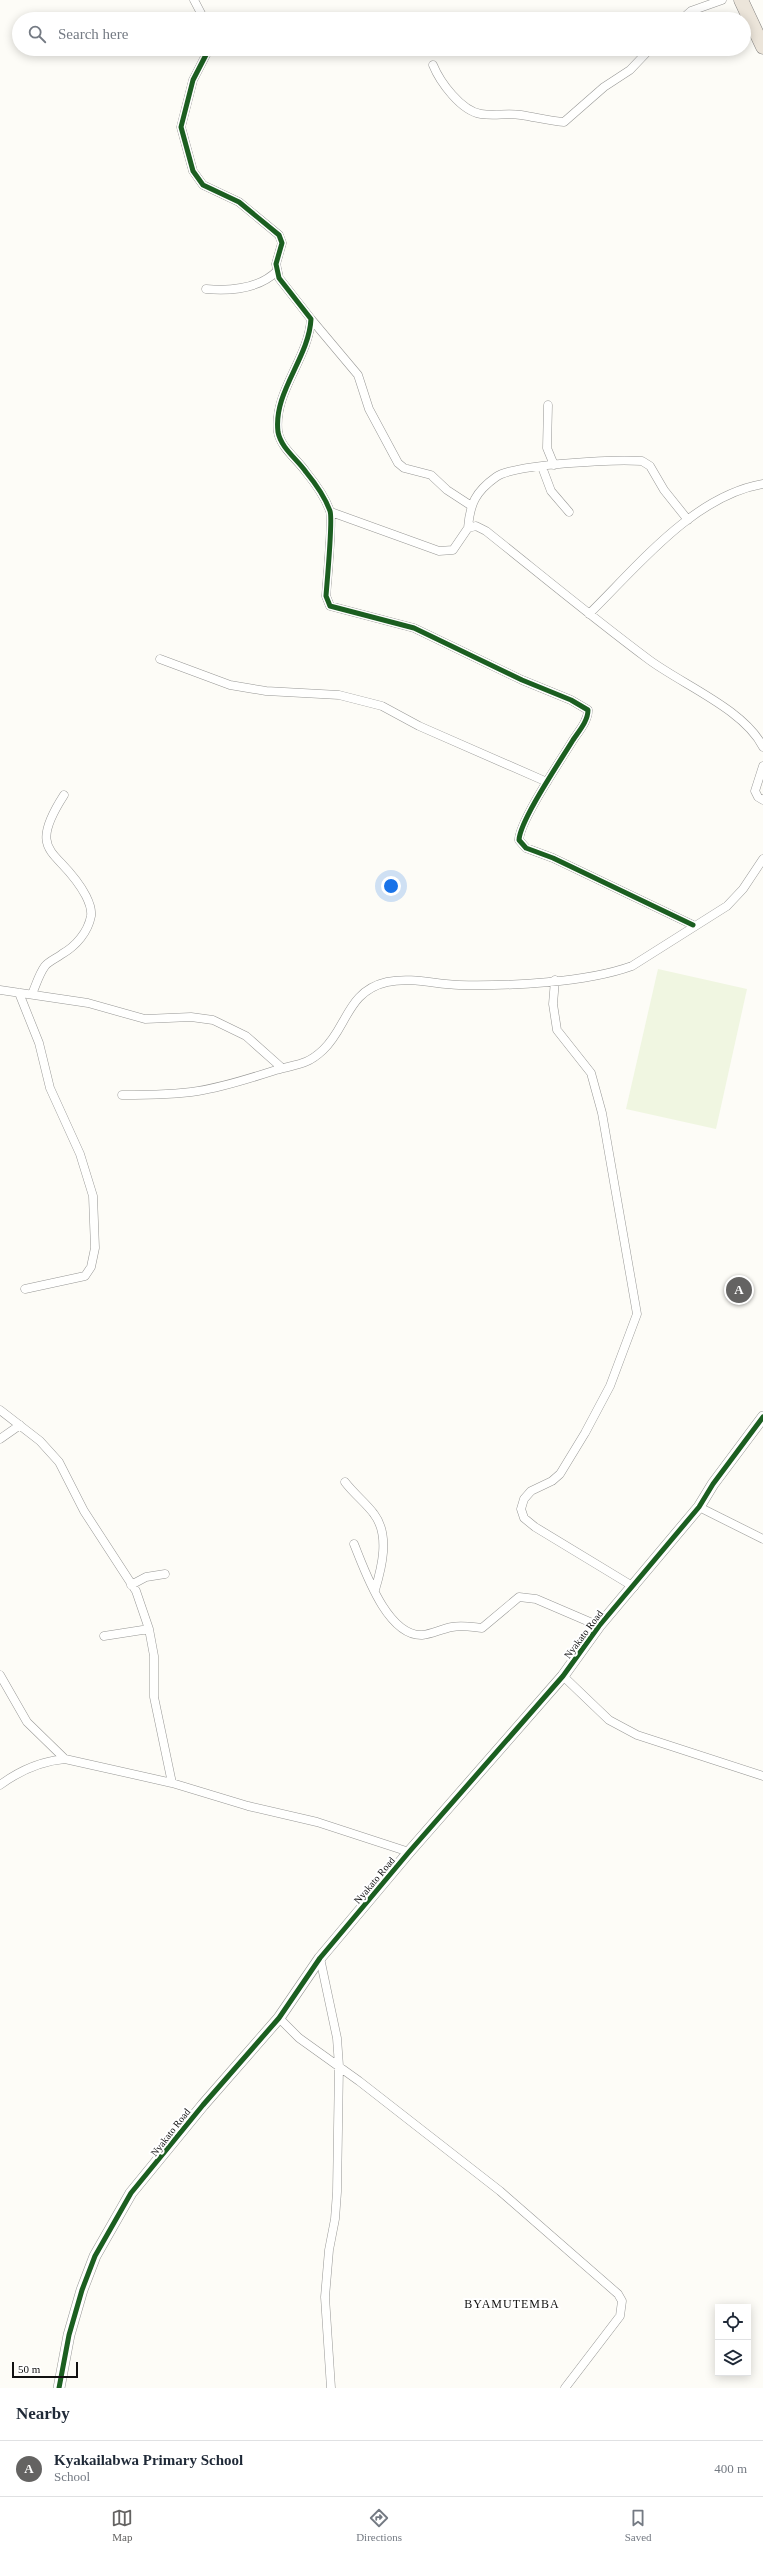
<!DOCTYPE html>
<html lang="en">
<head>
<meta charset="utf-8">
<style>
  body { margin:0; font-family:Georgia,serif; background:#f2f2f3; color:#1f2937 }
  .controls { position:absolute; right:12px; bottom:12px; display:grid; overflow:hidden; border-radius:0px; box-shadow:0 2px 10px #0003 }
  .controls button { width:36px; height:36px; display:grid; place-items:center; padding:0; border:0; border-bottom:1px solid #e0e1e3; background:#fff; color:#1f2937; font:20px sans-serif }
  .scale { position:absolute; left:12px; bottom:10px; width:66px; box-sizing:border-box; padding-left:4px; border:2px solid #111; border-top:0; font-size:11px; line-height:14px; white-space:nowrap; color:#111; -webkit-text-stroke:3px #fff; paint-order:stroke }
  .you { position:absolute; left:391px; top:886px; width:14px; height:14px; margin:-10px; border:3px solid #fff; border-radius:50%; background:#1a73e8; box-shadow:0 0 0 6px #1a73e833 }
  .badge { display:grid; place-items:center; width:26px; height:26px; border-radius:50%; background:#646362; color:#fff; font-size:13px; font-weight:700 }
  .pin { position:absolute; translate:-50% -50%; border:2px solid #fff; box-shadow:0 1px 4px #0006 }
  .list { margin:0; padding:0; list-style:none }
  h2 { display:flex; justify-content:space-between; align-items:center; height:52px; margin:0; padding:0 16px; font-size:17px }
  h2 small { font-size:13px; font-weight:400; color:#747a83 }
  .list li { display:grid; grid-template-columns:26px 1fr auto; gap:12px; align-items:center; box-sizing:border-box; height:56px; padding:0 16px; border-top:1px solid #e0e1e3 }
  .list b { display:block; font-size:15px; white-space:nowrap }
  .list p { margin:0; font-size:13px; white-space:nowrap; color:#747a83 }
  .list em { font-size:13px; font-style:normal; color:#747a83 }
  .icon { flex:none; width:22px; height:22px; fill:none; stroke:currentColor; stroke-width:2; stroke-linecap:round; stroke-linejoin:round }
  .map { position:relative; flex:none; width:763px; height:2388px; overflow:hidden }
  .search { position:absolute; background:#fff; box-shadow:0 2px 10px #0003; left:12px; right:12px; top:12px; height:44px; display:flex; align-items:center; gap:10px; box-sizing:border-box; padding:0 14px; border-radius:22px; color:#747a83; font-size:15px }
  .sheet { height:108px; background:#fff }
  nav { display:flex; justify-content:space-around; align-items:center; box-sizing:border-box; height:56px; border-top:1px solid #e0e1e3; background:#fff; font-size:11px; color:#747a83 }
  nav a { display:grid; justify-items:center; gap:2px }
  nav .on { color:#646362 }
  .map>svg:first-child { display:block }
  .pitch { fill:#f0f6e1 }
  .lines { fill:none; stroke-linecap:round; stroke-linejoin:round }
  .minor-casing { stroke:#979795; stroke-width:9 }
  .tertiary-casing { stroke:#979795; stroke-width:12 }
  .trunk-casing { stroke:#858482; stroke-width:15 }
  .minor { stroke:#fffffe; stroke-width:8 }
  .tertiary { stroke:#fffffe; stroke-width:11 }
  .trunk { stroke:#ece5da; stroke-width:14 }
  .cycleway-casing { stroke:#fff; stroke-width:8 }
  .cycleway { stroke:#1b5e20; stroke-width:5 }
  .labels { text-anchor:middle; stroke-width:4; stroke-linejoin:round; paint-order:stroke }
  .street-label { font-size:10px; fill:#111; stroke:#fff }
  .quarter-label { font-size:12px; letter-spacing:1px; fill:#111; stroke:#fff }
</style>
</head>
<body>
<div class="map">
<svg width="763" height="2388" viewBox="0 0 763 2388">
  <rect width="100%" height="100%" fill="#fdfcf7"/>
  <path class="pitch" d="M658,969L747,989L716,1129L626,1109Z"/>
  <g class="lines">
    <defs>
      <path id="minor" d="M194,0L204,19
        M682,19L691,11L722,0
        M209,49L193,80L181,127L193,171L203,185L239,202L279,235L282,243L276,264L279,278L311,319C309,358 273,392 278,432C281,448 297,459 306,472C315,483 325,497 330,511C333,519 327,582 326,596L330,606L414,628L522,680L571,700L588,710C588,721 579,731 573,740C561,760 520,820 519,840L526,848L553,858L693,925
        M433,65C440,82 461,111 481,114C494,116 508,113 521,115C535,117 549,121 564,122L604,87L630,70L650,49
        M206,289C230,291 259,289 277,271
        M311,319L358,375L369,409L398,463L404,468L431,475L447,490L470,505
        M548,405L547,448L554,465
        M542,467L551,491L569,512
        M331,512L439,551L453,550L468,528L476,526L486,531C540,574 593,618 648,659C681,684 744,709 763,747
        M468,528C470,504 475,492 496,477C514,464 617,459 642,461L650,466L664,490L688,520
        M589,614C638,566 693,496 763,484
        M160,659L230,685L266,691L339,695L382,706L419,726L547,782
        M763,766L755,791L758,797L763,800
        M555,980L553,1004L557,1030L591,1073L602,1113L637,1314L610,1386L585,1433L560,1474L552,1481L531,1491L524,1499L521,1509L524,1518L535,1527L634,1587
        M0,990L88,1003L145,1019L191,1017L213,1020L246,1036L282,1068
        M19,993L39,1043L50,1088L80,1154L93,1196L95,1248L91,1267L85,1276L25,1289
        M32,994C36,985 39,974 45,966C49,961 57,958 62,954C76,946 88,932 91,916C92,909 89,902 86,896C61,848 24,857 64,795
        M122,1095C147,1095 173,1095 198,1091C224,1087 251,1078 276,1070C296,1064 306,1066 323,1050C347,1028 347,991 387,982C411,977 435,984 459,985C509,986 585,983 632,966L727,906L743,889L763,859
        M0,1410L40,1441L59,1462L84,1511L136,1591L149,1629L154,1656V1697L172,1783
        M0,1439L20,1425
        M345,1482C354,1494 366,1503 374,1514C390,1535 382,1567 375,1590
        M699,1507L763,1539
        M354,1544C365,1571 387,1636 422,1635C432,1634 441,1629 452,1627C462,1625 472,1627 482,1628L519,1597L536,1599L599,1626
        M131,1585L146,1577L165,1574
        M104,1636L149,1629
        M0,1675L27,1722L65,1759
        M563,1676L609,1720L637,1735L763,1776
        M0,1785C19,1771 42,1761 65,1759L172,1783L248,1806L317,1822L409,1852
        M320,1958L337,2038L339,2066L337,2192L335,2219L329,2250L325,2297L331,2388
        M279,2018L299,2038L359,2081L500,2191L618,2294L622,2301L620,2316L565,2388"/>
      <path id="tertiary" d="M59,2388L69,2335L82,2290L95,2256L131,2193L203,2105L279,2018L320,1958L409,1852L563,1676L599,1626L699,1507L713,1484L763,1417"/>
      <path id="trunk" d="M741,0L763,47"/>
    </defs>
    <use href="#minor" class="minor-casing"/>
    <use href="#tertiary" class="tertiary-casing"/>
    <use href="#trunk" class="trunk-casing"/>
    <use href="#minor" class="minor"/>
    <use href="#tertiary" class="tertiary"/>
    <use href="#trunk" class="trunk"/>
    <defs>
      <path id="cycleway" d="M209,49L193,80L181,127L193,171L203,185L239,202L279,235L282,243L276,264L279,278L311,319C309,358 273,392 278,432C281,448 297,459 306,472C315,483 325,497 330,511C333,519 327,582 326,596L330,606L414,628L522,680L571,700L588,710C588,721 579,731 573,740C561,760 520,820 519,840L526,848L553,858L693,925
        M59,2388L69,2335L82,2290L95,2256L131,2193L203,2105L279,2018L320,1958L409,1852L563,1676L599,1626L699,1507L713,1484L763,1417"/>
    </defs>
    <use href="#cycleway" class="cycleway-casing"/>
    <use href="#cycleway" class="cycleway"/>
  </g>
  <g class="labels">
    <g class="street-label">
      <text transform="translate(583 1634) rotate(-53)" y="4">Nyakato Road</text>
      <text transform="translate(374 1880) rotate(-50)" y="4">Nyakato Road</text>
      <text transform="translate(170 2132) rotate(-52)" y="4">Nyakato Road</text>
    </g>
    <g class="quarter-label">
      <text x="512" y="2308">BYAMUTEMBA</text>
    </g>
  </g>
</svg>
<div class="controls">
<button><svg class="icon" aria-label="locate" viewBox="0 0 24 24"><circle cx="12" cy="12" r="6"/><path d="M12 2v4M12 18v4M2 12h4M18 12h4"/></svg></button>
<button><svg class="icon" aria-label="layers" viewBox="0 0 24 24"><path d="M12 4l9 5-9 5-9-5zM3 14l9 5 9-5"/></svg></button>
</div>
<div class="scale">50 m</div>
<div class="you"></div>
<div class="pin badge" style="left:739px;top:1290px">A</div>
<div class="search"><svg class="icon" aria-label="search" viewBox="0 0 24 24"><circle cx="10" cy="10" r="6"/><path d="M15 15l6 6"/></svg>Search here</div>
</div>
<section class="sheet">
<h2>Nearby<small></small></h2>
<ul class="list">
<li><span class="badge">A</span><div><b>Kyakailabwa Primary School</b><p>School</p></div><em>400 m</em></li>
</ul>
</section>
<nav>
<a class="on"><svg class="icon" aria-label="map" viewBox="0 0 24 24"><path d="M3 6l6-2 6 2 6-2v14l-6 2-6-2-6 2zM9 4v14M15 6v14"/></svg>Map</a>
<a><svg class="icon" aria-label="directions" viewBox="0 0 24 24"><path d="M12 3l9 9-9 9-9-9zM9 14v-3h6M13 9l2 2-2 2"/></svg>Directions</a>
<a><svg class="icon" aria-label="saved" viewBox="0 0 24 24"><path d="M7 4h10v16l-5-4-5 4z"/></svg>Saved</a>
</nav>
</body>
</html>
